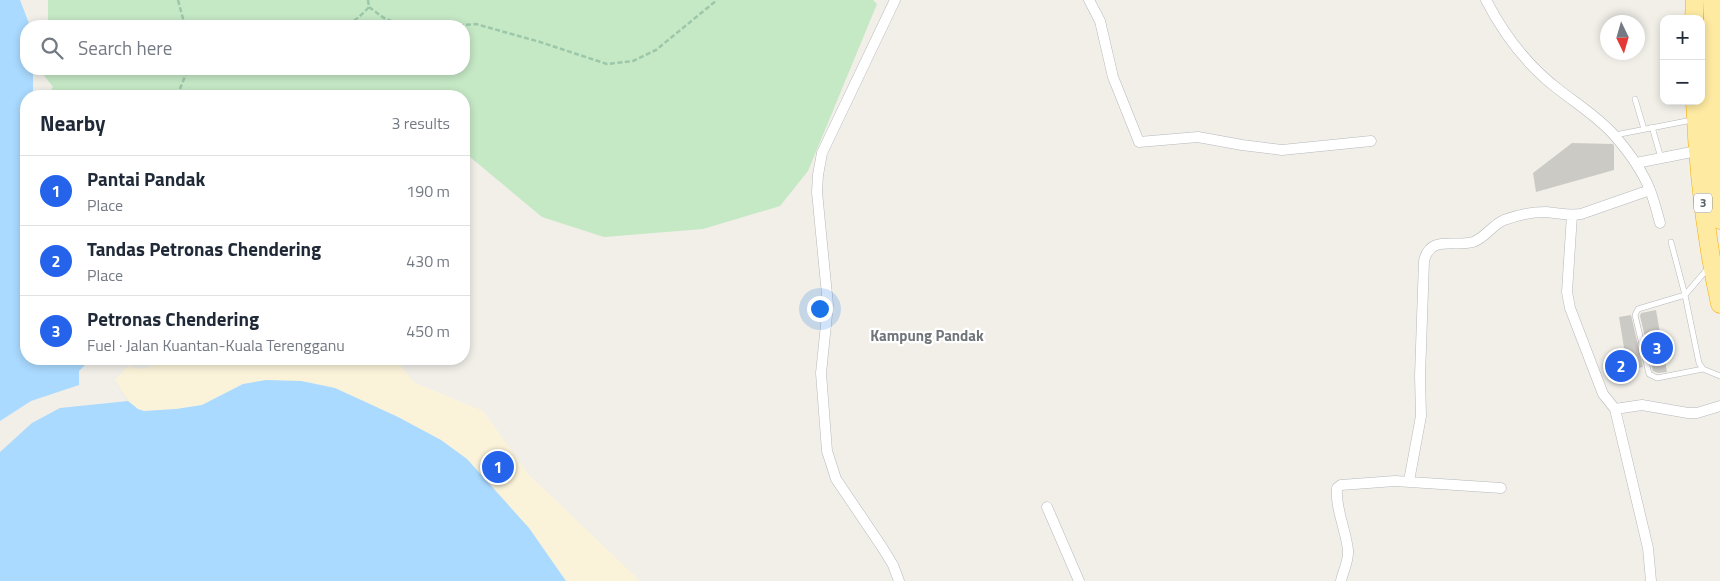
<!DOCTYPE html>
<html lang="en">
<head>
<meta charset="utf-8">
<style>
  body { margin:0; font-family:"Titillium Web",sans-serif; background:#f2f2f3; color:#1f2937 }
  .controls { position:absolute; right:15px; top:15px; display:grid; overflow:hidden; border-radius:10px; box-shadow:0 2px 8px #0003 }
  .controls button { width:45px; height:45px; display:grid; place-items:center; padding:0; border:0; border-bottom:1px solid #e0e1e3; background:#fff; color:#1f2937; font:25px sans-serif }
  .compass { position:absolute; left:1600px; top:15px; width:45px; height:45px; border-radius:50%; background:#fff; box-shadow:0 2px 8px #0003; rotate:175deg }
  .you { position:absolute; left:819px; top:308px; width:18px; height:18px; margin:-12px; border:4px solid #fff; border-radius:50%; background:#1a73e8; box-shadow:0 0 0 8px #1a73e833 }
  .badge { display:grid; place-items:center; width:32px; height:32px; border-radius:50%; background:#2563eb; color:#fff; font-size:16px; font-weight:700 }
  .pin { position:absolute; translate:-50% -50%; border:2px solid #fff; box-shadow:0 1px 5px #0006 }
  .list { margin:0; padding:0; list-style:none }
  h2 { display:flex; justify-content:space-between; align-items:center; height:65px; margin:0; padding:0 20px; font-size:21px }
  h2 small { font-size:16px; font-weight:400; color:#747a83 }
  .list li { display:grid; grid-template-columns:32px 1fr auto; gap:15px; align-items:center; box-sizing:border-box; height:70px; padding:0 20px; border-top:1px solid #e0e1e3 }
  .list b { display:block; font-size:19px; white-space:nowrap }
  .list p { margin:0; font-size:16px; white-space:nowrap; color:#747a83 }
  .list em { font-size:16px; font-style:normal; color:#747a83 }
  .icon { flex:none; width:28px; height:28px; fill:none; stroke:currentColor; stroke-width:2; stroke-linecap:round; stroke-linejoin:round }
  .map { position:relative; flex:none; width:1720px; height:581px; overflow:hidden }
  .search { position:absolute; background:#fff; box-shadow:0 2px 8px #0003; left:20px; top:20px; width:450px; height:55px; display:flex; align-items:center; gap:12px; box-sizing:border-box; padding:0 18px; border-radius:20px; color:#747a83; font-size:19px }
  .panel { position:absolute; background:#fff; box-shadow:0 2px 8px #0003; left:20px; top:90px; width:450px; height:275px; border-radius:20px }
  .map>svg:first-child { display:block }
  .green { fill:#c5e8c5 }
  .sand { fill:#fbf3d9 }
  .water { fill:#aadaff }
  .pier { fill:#f1efe8 }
  .building { fill:#cccac5 }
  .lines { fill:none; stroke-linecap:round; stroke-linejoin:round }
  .service-casing { stroke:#b5b8bc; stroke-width:6 }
  .minor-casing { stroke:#b5b8bc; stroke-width:11 }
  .trunk-casing { stroke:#f9ab00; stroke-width:19 }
  .path { stroke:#9cc7a9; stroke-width:2.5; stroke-dasharray:5 2.5; stroke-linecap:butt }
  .service { stroke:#fff; stroke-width:5 }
  .minor { stroke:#fff; stroke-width:10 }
  .trunk { stroke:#feeaa1; stroke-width:18 }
  .labels { text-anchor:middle; stroke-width:4.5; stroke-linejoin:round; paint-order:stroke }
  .shield { fill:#fff; stroke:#8f9295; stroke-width:1 }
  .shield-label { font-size:12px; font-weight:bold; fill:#5f6368 }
  .neighbourhood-label { font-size:15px; font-weight:bold; fill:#70757a; stroke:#fff }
</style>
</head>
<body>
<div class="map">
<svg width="1720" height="581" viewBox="0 0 1720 581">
  <rect width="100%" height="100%" fill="#f1efe8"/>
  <path class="green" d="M48,0H873L877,4L808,171L780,206L703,229L604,237L542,217L464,152V96H47L53,87L42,73L43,69H464V26H48Z"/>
  <path class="sand" d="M185,359H391L399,364L415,383L483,411L528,474L640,581H566L529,528L467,459L441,440L398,417L335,388L311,382L266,380L243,384L202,405L176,409L144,411L138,409L128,401L115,380L128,366L139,369Z"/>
  <path class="water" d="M0,0H20L30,26H26V69H33V96H26V359H100L128,401L138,409L144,411L176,409L202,405L243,384L266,380L301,381L335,388L398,417L441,440L467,459L529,528L566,581H0Z"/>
  <path class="pier" d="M101,359L128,401L60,408L32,423L0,452V421L31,401L79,385V371L87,363Z"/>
  <path class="building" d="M1572,143L1613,144L1614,146V170L1536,192L1533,173Z
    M1656,310L1667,372L1658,373L1653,371L1640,316L1641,313Z
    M1631,315L1643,367L1612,373L1610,363L1626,360L1619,317Z"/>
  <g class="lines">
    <defs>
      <path id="service" d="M1635,99L1644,129
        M1652,127L1661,158
        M1615,135L1692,120
        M1671,242L1685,295L1638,309L1635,315L1649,374L1657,378L1703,369
        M1709,267L1685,295L1699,363L1703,369L1720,376"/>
      <path id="minor" d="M895,0L822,153L818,175L817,192L828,305L821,373L827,451L836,479L882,547L893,565L899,581
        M1089,0L1100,21L1113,77L1139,142L1198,137L1242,145L1282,150L1371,141
        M1486,0C1503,33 1528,66 1558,89C1577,104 1598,117 1614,135C1628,151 1642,170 1650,190C1654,200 1657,212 1660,223
        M1636,163L1697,151
        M1572,215L1567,292L1570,308L1603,394L1615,409L1648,548L1651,581
        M1615,409L1642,405L1688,413H1697L1720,406
        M1409,481L1421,416L1420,376L1424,261C1430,235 1453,247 1473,242C1485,238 1492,225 1504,220C1517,215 1533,212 1546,212C1558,213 1569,216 1581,214L1650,190
        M1047,507L1079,581
        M1341,581C1343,571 1349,561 1348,550C1346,531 1335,507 1337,488L1341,485L1395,481L1501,488"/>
      <path id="trunk" d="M1713,0L1712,142L1713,170L1720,220
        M1694,19L1695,0
        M1695,101C1698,171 1705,236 1720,304"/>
    </defs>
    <use href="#service" class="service-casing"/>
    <use href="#minor" class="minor-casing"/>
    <use href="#trunk" class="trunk-casing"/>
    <path class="path" d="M178,0L185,26
      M369,7L384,18L404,26
      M340,26C353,23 360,17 369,7L368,0
      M451,26L476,24L540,42L607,64L633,61L656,50L717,0
      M177,96L188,69"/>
    <use href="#service" class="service"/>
    <use href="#minor" class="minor"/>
    <use href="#trunk" class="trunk"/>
  </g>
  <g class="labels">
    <rect class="shield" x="1694" y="193.5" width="18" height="19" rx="4"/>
    <g class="shield-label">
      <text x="1703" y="207">3</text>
    </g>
    <g class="neighbourhood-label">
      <text x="927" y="341">Kampung Pandak</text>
    </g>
  </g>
</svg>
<div class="controls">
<button>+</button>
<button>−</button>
</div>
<svg class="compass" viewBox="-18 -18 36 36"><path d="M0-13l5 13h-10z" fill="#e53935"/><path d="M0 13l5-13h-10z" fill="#747a83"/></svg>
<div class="you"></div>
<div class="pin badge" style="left:498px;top:467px">1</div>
<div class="pin badge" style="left:1621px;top:366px">2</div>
<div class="pin badge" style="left:1657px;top:348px">3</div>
<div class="search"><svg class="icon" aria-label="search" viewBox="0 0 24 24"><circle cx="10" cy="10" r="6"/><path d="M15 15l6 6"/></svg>Search here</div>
<section class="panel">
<h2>Nearby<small>3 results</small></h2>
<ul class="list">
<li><span class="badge">1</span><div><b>Pantai Pandak</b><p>Place</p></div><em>190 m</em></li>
<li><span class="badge">2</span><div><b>Tandas Petronas Chendering</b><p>Place</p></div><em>430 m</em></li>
<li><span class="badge">3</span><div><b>Petronas Chendering</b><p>Fuel · Jalan Kuantan-Kuala Terengganu</p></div><em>450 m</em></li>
</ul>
</section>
</div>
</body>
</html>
